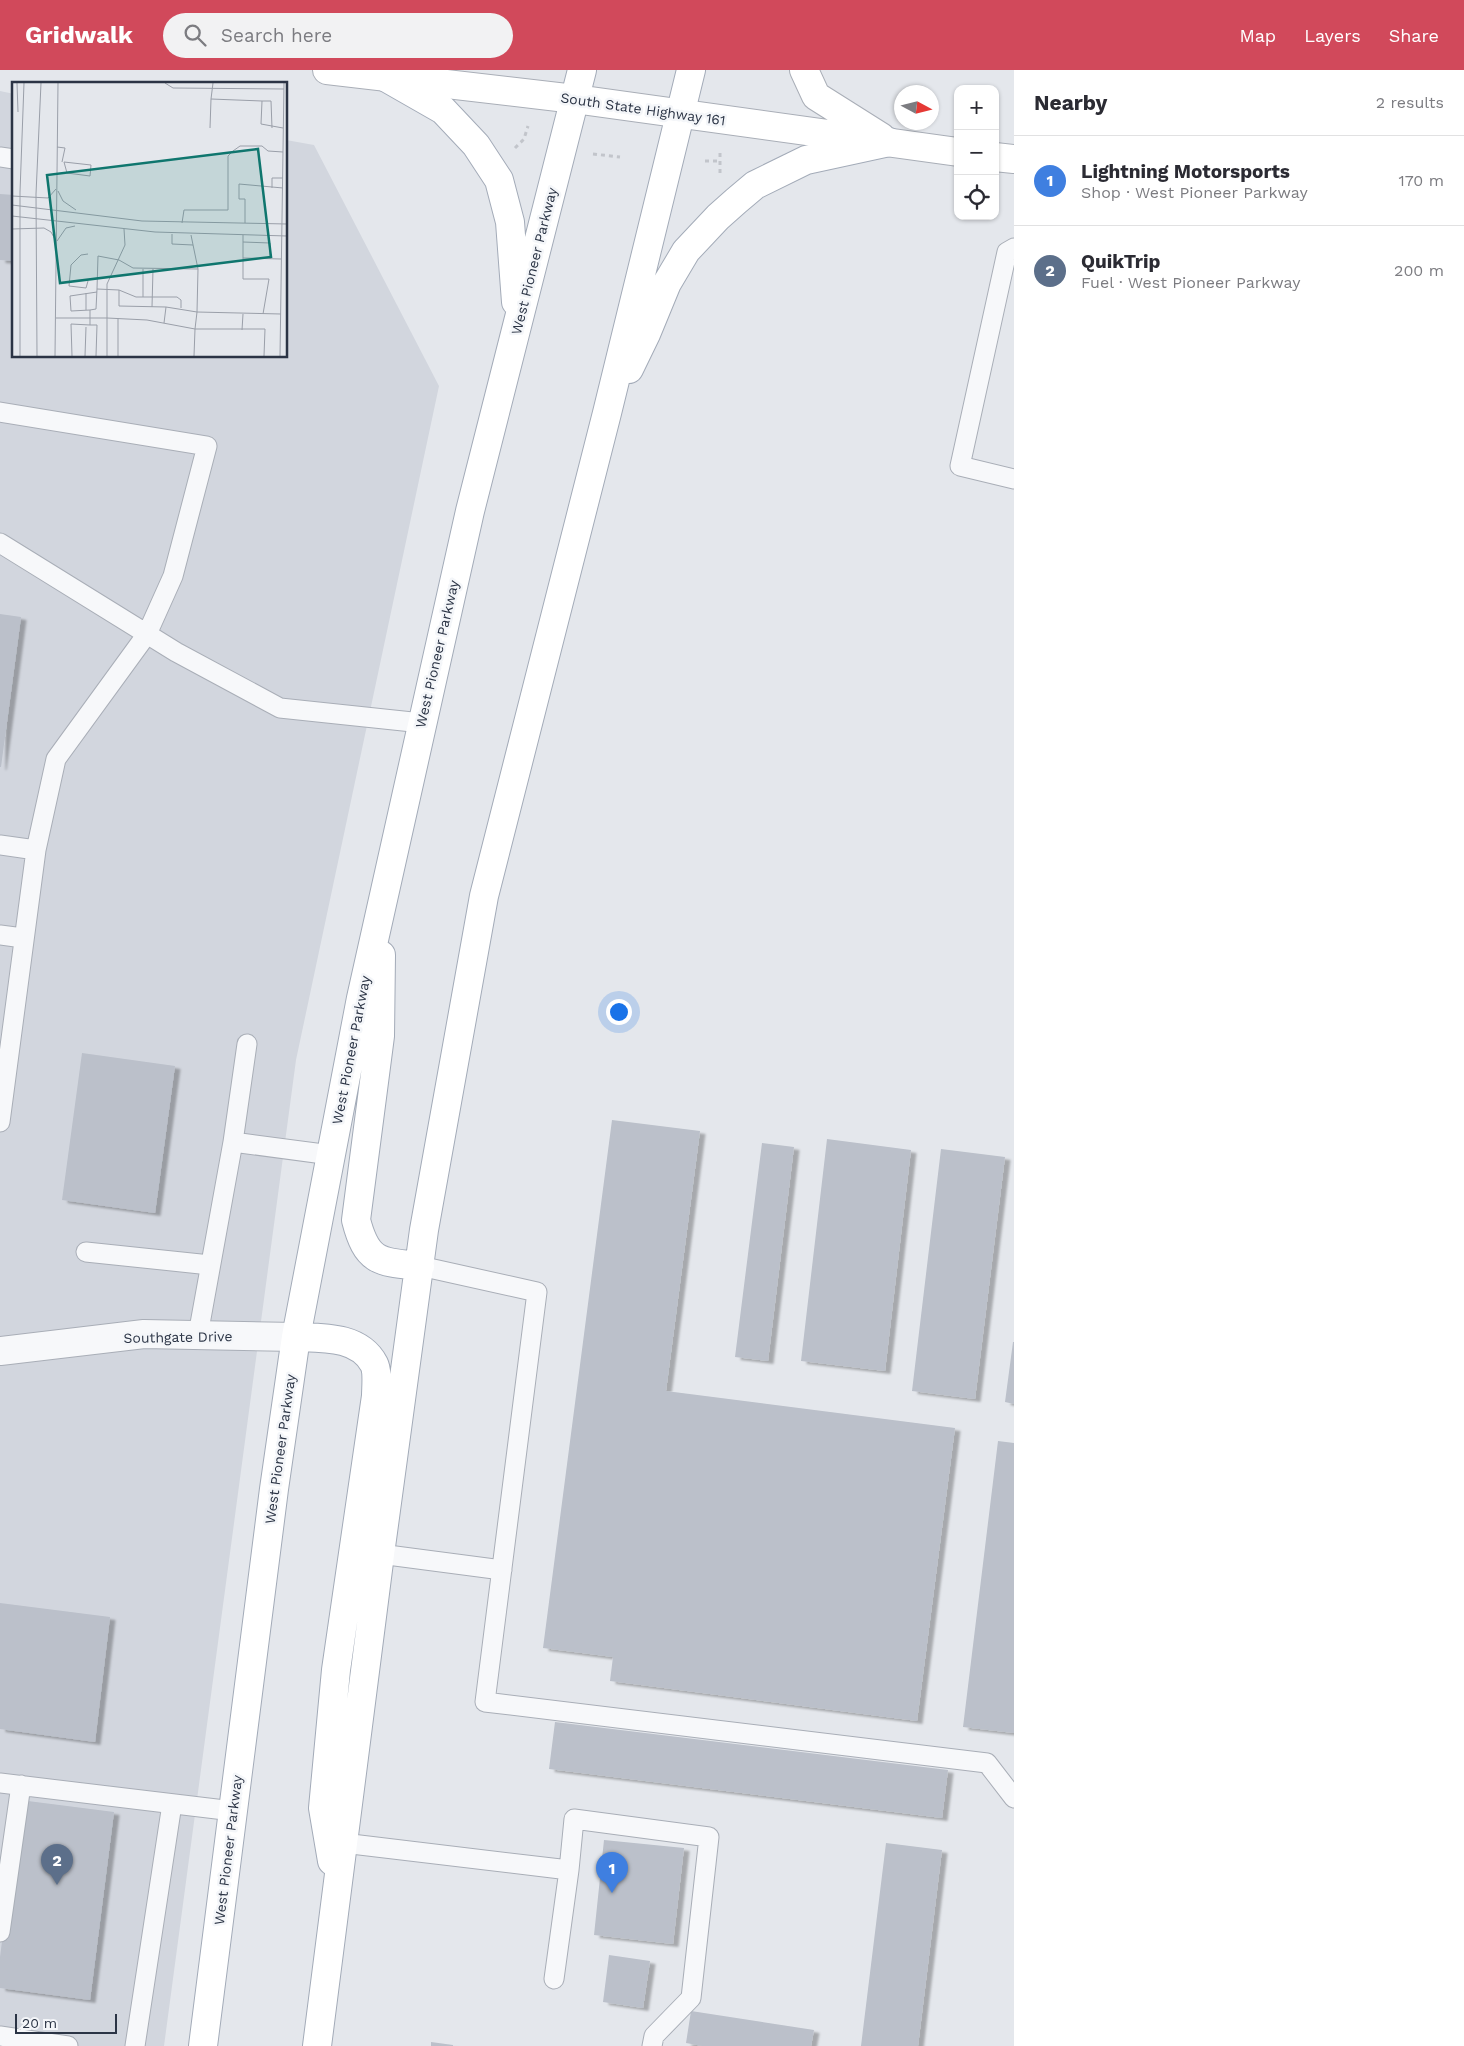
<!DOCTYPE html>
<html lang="en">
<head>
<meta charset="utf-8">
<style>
  body { margin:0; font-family:"Work Sans",sans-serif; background:#f2f2f3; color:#2b2b33 }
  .controls { position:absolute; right:15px; top:15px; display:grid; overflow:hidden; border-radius:10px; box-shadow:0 1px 4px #0004 }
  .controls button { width:45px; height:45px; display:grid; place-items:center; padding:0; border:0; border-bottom:1px solid #e1e1e2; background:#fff; color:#2b2b33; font:25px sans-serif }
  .compass { position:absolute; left:894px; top:15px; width:45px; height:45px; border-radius:50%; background:#fff; box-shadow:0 1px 4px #0004; rotate:97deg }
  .scale { position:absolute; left:15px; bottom:12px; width:102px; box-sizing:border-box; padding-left:5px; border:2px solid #2b3445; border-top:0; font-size:14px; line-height:18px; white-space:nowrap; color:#2b3445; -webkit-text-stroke:4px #f4f6f9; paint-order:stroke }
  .you { position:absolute; left:618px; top:941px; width:18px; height:18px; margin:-12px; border:4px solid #fff; border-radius:50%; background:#1a73e8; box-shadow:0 0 0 8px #1a73e833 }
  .badge { display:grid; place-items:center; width:32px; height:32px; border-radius:50%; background:#d1495b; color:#fff; font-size:16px; font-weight:700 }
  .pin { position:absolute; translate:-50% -41px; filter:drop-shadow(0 1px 2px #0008) }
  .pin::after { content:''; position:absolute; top:26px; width:18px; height:15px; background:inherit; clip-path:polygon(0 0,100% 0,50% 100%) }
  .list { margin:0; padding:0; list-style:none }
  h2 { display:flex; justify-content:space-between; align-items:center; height:65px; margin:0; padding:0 20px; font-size:21px }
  h2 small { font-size:16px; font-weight:400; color:#7c7c81 }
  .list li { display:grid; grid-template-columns:32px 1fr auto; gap:15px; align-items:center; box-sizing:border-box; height:90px; padding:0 20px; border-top:1px solid #e1e1e2 }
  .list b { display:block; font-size:19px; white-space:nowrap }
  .list p { margin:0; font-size:16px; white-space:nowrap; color:#7c7c81 }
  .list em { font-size:16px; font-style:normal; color:#7c7c81 }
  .icon { flex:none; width:28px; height:28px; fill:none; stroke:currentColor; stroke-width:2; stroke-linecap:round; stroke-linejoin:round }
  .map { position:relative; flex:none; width:1014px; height:1976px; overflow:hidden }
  header { display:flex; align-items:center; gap:30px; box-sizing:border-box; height:70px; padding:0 25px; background:#d1495b; color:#fff }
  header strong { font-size:24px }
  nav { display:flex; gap:28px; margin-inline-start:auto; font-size:18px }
  .search { width:350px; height:45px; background:#f2f2f3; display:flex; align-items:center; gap:12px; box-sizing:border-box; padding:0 18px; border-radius:28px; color:#7c7c81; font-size:19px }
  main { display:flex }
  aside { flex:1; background:#fff }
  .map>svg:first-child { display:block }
  .built { fill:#d2d6de }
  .building { fill:#bbc0ca; filter:url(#shadow) }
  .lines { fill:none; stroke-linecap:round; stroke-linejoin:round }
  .service-casing { stroke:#a9aeb7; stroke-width:21 }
  .minor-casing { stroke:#a9aeb7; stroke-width:30 }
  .secondary-casing { stroke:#a9aeb7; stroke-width:30 }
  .primary-casing { stroke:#a3abb8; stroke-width:30 }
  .path { stroke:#c2c5cb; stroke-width:3; stroke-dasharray:4 4; stroke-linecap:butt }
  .service { stroke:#f7f8fa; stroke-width:19 }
  .minor { stroke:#f7f8fa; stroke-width:28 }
  .secondary { stroke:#fff; stroke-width:28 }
  .primary { stroke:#fff; stroke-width:28 }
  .labels { text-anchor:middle; stroke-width:5; stroke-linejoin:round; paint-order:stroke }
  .street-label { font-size:14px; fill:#2b3445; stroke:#f4f6f9 }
  .inset-road { fill:none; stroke:#9a9fa9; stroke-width:1 }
  .view { fill:#0f766e; fill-opacity:0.15; stroke:#0f766e; stroke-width:2.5 }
  .inset-edge { fill:none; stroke:#2b3445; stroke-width:2.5 }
</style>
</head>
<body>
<header>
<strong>Gridwalk</strong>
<div class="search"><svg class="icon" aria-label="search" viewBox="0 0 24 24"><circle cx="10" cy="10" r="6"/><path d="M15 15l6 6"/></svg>Search here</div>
<nav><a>Map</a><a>Layers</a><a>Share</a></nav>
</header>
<main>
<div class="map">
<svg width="1014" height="1976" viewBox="0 0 1014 1976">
  <defs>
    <filter id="shadow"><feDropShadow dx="5.5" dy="3" stdDeviation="1" flood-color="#0004"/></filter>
  </defs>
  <rect width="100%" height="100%" fill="#e4e7ec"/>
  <path class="built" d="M0,21L14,24V286H286V70L314,75L439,316L296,990L164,1976H0Z"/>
  <path class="building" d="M0,124L14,125V191L0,190Z
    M0,544L21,547L1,697H0Z
    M82,983L175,996L155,1143L62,1130Z
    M612,1050L700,1061L666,1321L955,1358L917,1651L610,1611L613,1587L543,1578Z
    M827,1069L911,1080L885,1301L801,1291Z
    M762,1073L794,1077L768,1291L735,1287Z
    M941,1079L1005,1087L975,1329L912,1321Z
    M1013,1272H1014V1334L1005,1332Z
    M998,1371L1014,1373V1663L963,1657Z
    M0,1533L110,1547L95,1672L0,1659Z
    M555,1652L948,1700L942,1748L549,1699Z
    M20,1730L114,1742L90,1930L0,1918V1887Z
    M604,1770L684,1778L673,1874L594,1865Z
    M886,1773L942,1780L918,1976H861Z
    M609,1885L650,1891L643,1938L603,1932Z
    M691,1941L814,1960L811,1976H703L686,1973Z
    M431,1972L453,1975V1976H431Z"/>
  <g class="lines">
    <defs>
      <path id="service" d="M0,87L14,89
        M1014,178L1007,182L960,396L1014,409
        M0,342L207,376L173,506L147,564L56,689L36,780L0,1052
        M0,473L176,582L280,638L422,653
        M0,775L36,780
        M0,865L23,868
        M233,1072L247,974
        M86,1182L210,1195
        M420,1196L537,1222L485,1632L987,1693L1014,1728
        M198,1265L233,1072L331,1085
        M380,1484L502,1500
        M0,1713L233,1741
        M343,1773L569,1800L574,1749L709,1767L691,1928L654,1966L652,1976
        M0,1862L21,1715
        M554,1909L569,1800
        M0,1966L68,1976
        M135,1976L172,1734"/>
      <path id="minor" d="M0,1281L144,1264L296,1267"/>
      <path id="secondary" d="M327,0L575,29L958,82
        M804,0L816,26L881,67
        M995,87L1014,89"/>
      <path id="primary" d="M387,8L443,40L476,75L499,110L510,152L516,232
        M629,299L646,264L667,213L686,181L718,147L736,131L755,115L806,90L889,72
        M381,885L380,966L356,1150C367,1193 380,1192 420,1196
        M296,1267C323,1268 359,1266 374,1294C378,1302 376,1317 376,1326L336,1600L323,1738L332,1791
        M203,1976L274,1419L296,1267L361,928L470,441L582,0
        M317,1976L380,1484L424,1160L484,826L607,343L691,0"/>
    </defs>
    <use href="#service" class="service-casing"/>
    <use href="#minor" class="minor-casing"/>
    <use href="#secondary" class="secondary-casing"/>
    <use href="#primary" class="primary-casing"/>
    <path class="path" d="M515,78L524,69L528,56
      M593,84L620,87
      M705,91H721
      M720,103V79"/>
    <use href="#service" class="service"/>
    <use href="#minor" class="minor"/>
    <use href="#secondary" class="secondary"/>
    <use href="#primary" class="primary"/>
  </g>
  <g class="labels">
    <g class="street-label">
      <text transform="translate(643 39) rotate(8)" y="5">South State Highway 161</text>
      <text transform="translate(534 191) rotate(-76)" y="5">West Pioneer Parkway</text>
      <text transform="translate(437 584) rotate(-77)" y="5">West Pioneer Parkway</text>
      <text transform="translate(351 980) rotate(-79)" y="5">West Pioneer Parkway</text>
      <text transform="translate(178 1267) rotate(-1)" y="5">Southgate Drive</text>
      <text transform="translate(280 1379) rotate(-82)" y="5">West Pioneer Parkway</text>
      <text transform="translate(228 1780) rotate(-83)" y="5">West Pioneer Parkway</text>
    </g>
  </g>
  <g transform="translate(12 12)">
    <rect width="275" height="275" fill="#e4e7ec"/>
    <path class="inset-road" d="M5,1L6,30M153,1L161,6L272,7M201,1L199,17L250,19L249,42L271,46M250,19H259L260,46M198,46L199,17M45,65L53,66L50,80M52,80L79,83L78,94L55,91ZM260,106V96H271M46,109L51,119L64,128M0,114L36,116L44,107M0,123L130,139L275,142M0,134L143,150L275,154M170,141L172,128H216V74L221,69L228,64H250L256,69L271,70M233,141V117H227V102L271,106M0,147L32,146L39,150L44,159M160,152V162L181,163M179,153L186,187L185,230L269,232M231,153V197H257L251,232M45,159L54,146L63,144M231,160L258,161V177M76,172L69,173L59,183L57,204L74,206L76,199M231,176L269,177M85,207L86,174L107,178L121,186L186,187M107,208L124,215H165L169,218V226M74,211V228M131,215V187M140,225L141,187M78,228L59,229L58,214L85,210M44,236H95V202L113,163L112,147M152,241L154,225L185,230L183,247H253L252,274M230,248L231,232M8,274V110L12,1M25,274L24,112L29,1M43,274L46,1M60,274L59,242L78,243M73,274L74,245M84,274L85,243H78V228L84,227L85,207L107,208V224L154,225M95,274V236L135,238L183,247L182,274M106,274V236M268,274L272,1"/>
    <path class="view" d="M246,67L259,175L48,201L35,93Z"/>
    <rect width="275" height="275" class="inset-edge"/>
  </g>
</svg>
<div class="controls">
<button>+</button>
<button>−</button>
<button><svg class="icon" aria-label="locate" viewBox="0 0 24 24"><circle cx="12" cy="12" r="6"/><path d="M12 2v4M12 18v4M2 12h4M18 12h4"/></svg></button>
</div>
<svg class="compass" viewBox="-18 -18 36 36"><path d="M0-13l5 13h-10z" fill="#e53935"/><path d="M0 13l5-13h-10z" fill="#7c7c81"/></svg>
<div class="scale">20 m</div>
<div class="you"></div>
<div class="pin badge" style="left:612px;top:1823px;background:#3f7fe0">1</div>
<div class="pin badge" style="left:57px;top:1815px;background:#5c6f8a">2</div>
</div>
<aside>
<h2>Nearby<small>2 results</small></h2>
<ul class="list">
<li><span class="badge" style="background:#3f7fe0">1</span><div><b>Lightning Motorsports</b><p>Shop · West Pioneer Parkway</p></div><em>170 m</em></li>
<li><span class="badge" style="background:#5c6f8a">2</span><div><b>QuikTrip</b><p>Fuel · West Pioneer Parkway</p></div><em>200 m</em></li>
</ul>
</aside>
</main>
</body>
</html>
